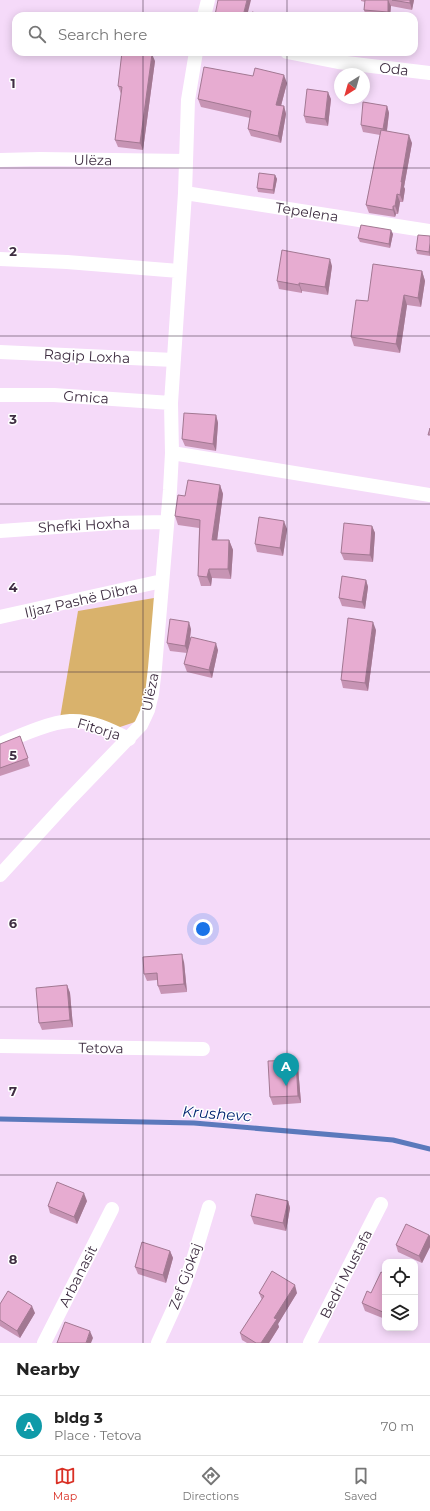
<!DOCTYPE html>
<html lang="en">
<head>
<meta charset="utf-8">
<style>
  body { margin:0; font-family:Montserrat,sans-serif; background:#f6f6f6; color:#222 }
  .controls { position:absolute; right:12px; bottom:12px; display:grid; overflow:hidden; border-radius:8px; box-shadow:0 2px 10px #0003 }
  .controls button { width:36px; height:36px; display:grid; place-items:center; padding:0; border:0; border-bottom:1px solid #e0e0e0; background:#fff; color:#222; font:20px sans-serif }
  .compass { position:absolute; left:334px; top:68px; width:36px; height:36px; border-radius:50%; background:#fff; box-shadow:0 2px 10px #0003; rotate:217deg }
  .you { position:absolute; left:203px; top:929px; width:14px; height:14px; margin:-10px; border:3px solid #fff; border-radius:50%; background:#1a73e8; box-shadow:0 0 0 6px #1a73e833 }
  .badge { display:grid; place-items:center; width:26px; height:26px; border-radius:50%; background:#d93025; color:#fff; font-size:13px; font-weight:700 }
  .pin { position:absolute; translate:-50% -33px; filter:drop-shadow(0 1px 2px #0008) }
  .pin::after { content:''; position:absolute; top:21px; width:14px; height:12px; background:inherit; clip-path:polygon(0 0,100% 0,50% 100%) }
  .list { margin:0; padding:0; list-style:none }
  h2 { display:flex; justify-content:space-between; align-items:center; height:52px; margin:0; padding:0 16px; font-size:17px }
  h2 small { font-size:13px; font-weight:400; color:#767676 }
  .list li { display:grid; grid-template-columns:26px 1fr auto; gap:12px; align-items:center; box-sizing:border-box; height:60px; padding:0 16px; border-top:1px solid #e0e0e0 }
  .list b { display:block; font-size:15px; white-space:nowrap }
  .list p { margin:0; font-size:13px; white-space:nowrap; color:#767676 }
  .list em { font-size:13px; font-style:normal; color:#767676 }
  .icon { flex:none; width:22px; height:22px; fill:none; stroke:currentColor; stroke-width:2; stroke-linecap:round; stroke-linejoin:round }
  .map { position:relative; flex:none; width:430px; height:1343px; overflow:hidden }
  .search { position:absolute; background:#fff; box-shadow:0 2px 10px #0003; left:12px; right:12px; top:12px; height:44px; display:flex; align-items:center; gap:10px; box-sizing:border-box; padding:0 14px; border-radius:12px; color:#767676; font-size:15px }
  .sheet { height:112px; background:#fff }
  nav { display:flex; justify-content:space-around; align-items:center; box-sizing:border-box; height:56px; border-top:1px solid #e0e0e0; background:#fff; font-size:11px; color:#767676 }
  nav a { display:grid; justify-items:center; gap:2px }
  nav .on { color:#d93025 }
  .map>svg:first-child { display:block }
  .green { fill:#d9b26c }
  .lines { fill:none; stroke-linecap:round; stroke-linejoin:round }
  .stream { stroke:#5b79bc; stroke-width:5 }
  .street { stroke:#fff; stroke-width:14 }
  .wall { fill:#c794b4 }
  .shaded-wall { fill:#a27892 }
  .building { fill:#e7acd1; stroke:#a27892 }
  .grid { fill:none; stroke:#3f2e42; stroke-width:1; stroke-opacity:0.55 }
  .labels { text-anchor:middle; stroke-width:3; stroke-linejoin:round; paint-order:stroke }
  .street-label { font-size:14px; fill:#3f2e42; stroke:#fff }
  .water-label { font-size:15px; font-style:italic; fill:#002571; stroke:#fff }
  .grid-label { font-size:13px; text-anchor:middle; font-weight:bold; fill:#3f2e42; stroke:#fff; stroke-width:3; stroke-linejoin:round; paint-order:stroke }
</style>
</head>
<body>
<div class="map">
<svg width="430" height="1343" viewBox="0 0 430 1343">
  <rect width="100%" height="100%" fill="#f5daf9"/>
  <path class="green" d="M154,598L152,676L138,721L117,728L60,718L78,611Z"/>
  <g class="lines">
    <path class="stream" d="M0,1119L194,1123L393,1140L430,1149"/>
    <path class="street" d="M204,16L208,0
      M287,52L338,62L430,73
      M0,160L40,159L186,161
      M185,193L430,231
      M0,259L67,262L179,271
      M0,352L174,360
      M0,395H54L171,403
      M172,453L430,495
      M0,531L113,523L167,522
      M0,617L162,581
      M0,744C19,736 50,722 70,721C91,720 111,730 129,739
      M0,875L66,803L141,725L148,710L152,694L155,668L170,490L172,453L171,403L185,193L188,100L196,52
      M0,1046L203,1049
      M44,1343L112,1209
      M158,1343L183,1288L193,1260L209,1207
      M310,1343L381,1204"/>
  </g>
  <path class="wall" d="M361,0H414L412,10L391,6L390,16H366L364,10L365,2L361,1Z
    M155,61L143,150L118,147L115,140L121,94L118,86Z
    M287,83L281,106H284L286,114L281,143L251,136L248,129L250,118L201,107L198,99Z
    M331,99L328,126L306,123L304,116Z
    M387,106L389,113L387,131L412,143L404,187L405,189L403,202H400L398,214H396L395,217L369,213L366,205L380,135L363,132L361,125Z
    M275,175L277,179L274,194L258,192L257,188Z
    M393,234L390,248L360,242L358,238Z
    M430,236V256L417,254L416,250Z
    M332,266L328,295L302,291V293L279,289L277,281Z
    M422,271L425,281L421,307L407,305L400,353L354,346L351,337Z
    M216,415L218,423L216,451L185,446L182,439Z
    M220,485L223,494L217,540H229L233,550L231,579L212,578L211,586H201L198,576L199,528L178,525L175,516L185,496Z
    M372,526L375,533L373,562L344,560L341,553Z
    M287,529L283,556L257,552L255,544Z
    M366,580L368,587L365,609L342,606L339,598Z
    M191,629L190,638L218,650L212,678L187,672L184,664L187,653L170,651L167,643Z
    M376,630L368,691L343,688L341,680Z
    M20,736L30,766L0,776V744Z
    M184,962L187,992L161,994L158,986L157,980L147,981L144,974Z
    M67,985L70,993L73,1027L42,1030L39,1023Z
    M298,1067L301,1103L273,1105L270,1097Z
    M87,1201L77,1224L50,1213L48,1206Z
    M288,1201L290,1208L286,1231L254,1224L251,1216Z
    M429,1235L430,1236V1247L422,1263L398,1252L396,1245Z
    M170,1251L173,1258L166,1283L138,1274L135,1267Z
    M385,1274V1319L365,1311L362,1303L371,1293Z
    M259,1293H297L278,1324L279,1327L269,1343H247L242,1340L240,1333L262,1300Z
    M0,1304L35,1313L20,1338L0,1326Z"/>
  <path class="shaded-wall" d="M247,0H251L247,16H243Z
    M388,0L391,6L390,16H389L388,12Z
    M410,0H414L412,10L410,3Z
    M152,54L155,61L143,150L140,143Z
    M284,75L287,83L279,113L276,105Z
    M328,92L331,99L328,126L325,119Z
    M284,106L286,114L281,143L278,136Z
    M387,106L389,113L386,137L383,129Z
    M409,135L412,143L404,187L405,189L403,202L400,195L401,182Z
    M275,175L277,179L274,194L273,190Z
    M397,194L400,202L398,214L395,206Z
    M393,206L396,214L395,217L393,210Z
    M391,230L393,234L390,248L389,244Z
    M430,243V256L429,252Z
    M330,259L332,266L328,295L325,287Z
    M422,271L425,281L421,307L418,298Z
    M299,283L302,291V293L299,285Z
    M404,295L407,305L400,353L396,344Z
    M216,415L218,423L216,451L213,444Z
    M220,485L223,494L216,549L212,540Z
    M284,521L287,529L283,556L280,548Z
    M372,526L375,533L373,562L370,555Z
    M229,540L233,550L231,579L228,569Z
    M209,569L212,578L211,586L207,577Z
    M366,580L368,587L365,609L362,602Z
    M189,622L191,629L188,653L185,646Z
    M373,622L376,630L368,691L365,683Z
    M216,643L218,650L212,678L209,670Z
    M182,954L184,962L187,992L184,984Z
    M67,985L70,993L73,1027L70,1020Z
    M296,1060L298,1067L301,1103L298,1096Z
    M84,1193L87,1201L77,1224L74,1217Z
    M288,1201L290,1208L286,1231L283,1223Z
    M429,1235L430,1236V1247L422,1263L419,1256Z
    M170,1251L173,1258L166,1283L163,1275Z
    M295,1285L297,1293L278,1324L279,1327L269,1343H261L274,1318Z
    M32,1306L35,1313L20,1338L17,1331Z
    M90,1331L93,1338L91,1343H86Z"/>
  <path class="building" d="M218,0H247L243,16H219L215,15Z
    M365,0H388V12L364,10Z
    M392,0H410V3Z
    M252,12L269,16H251Z
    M122,52H134L152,54L140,143L115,140L122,87L118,86Z
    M204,67L253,76L255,68L284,75L276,105L284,106L278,136L248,129L251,111L198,99Z
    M307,89L328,92L325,119L304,116Z
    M363,102L387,106L383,129L361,125Z
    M381,130L409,135L401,182H402L400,195L397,194L395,206H393V210L366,205Z
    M259,173L275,175L273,190L257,188Z
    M361,225L391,230L389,244L358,238Z
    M418,235L430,236V243L429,252L416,250Z
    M282,250L330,259L325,287L299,283V285L277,281Z
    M373,264L422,271L418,298L404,295L396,344L351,337L356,300L368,301Z
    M184,413L216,415L213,444L182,439Z
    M430,428V435H428Z
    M188,480L220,485L212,540H229L228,569H209L207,577L198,576L200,520L175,516L178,495L185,496Z
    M259,517L284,521L280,548L255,544Z
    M344,523L372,526L370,555L341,553Z
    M342,576L366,580L362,602L339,598Z
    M348,618L373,622L365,683L341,680Z
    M170,619L189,622L185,646L167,643Z
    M191,637L216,643L209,670L184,664Z
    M20,736L28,758L0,768V744Z
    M182,954L184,984L158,986L157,973L144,974L143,957Z
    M67,985L70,1020L39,1023L36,988Z
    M296,1060L298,1096L270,1097L268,1061Z
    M57,1182L84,1193L74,1217L48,1206Z
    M256,1194L288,1201L283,1223L251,1216Z
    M406,1224L429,1235L419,1256L396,1245Z
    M142,1242L170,1251L163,1275L135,1267Z
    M272,1271L295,1285L274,1318L277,1319L261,1343H256L240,1333L264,1296L259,1293Z
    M381,1272L385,1274V1313L362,1303L367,1291L371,1293Z
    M8,1291L32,1306L17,1331L0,1320V1304Z
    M65,1322L90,1331L86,1343H57Z"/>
  <path class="grid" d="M143,0V16M287,0V16M143,52V1343M287,52V1343M0,168H430M0,336H430M0,504H430M0,672H430M0,839H430M0,1007H430M0,1175H430"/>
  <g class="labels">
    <g class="street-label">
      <text transform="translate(394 69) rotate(7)" y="5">Oda</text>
      <text transform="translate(93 160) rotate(1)" y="5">Ulëza</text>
      <text transform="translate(307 212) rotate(9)" y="5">Tepelena</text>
      <text transform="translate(87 356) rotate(3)" y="5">Ragip Loxha</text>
      <text transform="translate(86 397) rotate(4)" y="5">Gmica</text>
      <text transform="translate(84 525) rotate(-3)" y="5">Shefki Hoxha</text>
      <text transform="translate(81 600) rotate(-13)" y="5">Iljaz Pashë Dibra</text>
      <text transform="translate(150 692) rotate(-79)" y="5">Ulëza</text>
      <text transform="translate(99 729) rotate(17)" y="5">Fitorja</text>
      <text transform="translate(101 1048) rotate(1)" y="5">Tetova</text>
      <text transform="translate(346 1274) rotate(-63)" y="5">Bedri Mustafa</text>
      <text transform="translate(78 1276) rotate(-63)" y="5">Arbanasit</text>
      <text transform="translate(185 1276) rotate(-70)" y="5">Zef Gjokaj</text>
    </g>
    <g class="water-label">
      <text transform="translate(217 1114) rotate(4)" y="5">Krushevc</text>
    </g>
  </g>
  <g class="grid-label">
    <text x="13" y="88">1</text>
    <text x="13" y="256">2</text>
    <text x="13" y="424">3</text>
    <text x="13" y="592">4</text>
    <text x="13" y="760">5</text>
    <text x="13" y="928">6</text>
    <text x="13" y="1096">7</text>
    <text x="13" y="1264">8</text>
  </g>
</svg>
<div class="controls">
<button><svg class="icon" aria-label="locate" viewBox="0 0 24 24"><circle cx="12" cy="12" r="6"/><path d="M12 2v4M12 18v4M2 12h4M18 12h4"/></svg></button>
<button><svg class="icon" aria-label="layers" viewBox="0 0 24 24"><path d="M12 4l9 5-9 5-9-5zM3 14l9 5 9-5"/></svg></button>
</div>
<svg class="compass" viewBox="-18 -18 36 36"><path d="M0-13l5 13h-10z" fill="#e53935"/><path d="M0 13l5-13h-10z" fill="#767676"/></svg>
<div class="you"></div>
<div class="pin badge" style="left:286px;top:1086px;background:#0f9aa8">A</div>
<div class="search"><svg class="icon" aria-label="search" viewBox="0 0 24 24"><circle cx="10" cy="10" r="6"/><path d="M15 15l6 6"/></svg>Search here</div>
</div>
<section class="sheet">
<h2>Nearby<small></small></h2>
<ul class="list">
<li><span class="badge" style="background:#0f9aa8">A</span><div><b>bldg 3</b><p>Place · Tetova</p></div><em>70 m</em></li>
</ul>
</section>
<nav>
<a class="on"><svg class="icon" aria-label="map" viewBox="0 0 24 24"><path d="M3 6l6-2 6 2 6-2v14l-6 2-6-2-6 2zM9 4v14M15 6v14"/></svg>Map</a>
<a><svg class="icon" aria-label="directions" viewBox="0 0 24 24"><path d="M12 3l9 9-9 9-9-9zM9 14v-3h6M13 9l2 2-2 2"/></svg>Directions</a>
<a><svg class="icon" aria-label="saved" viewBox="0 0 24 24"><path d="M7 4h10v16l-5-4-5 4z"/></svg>Saved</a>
</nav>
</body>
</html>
